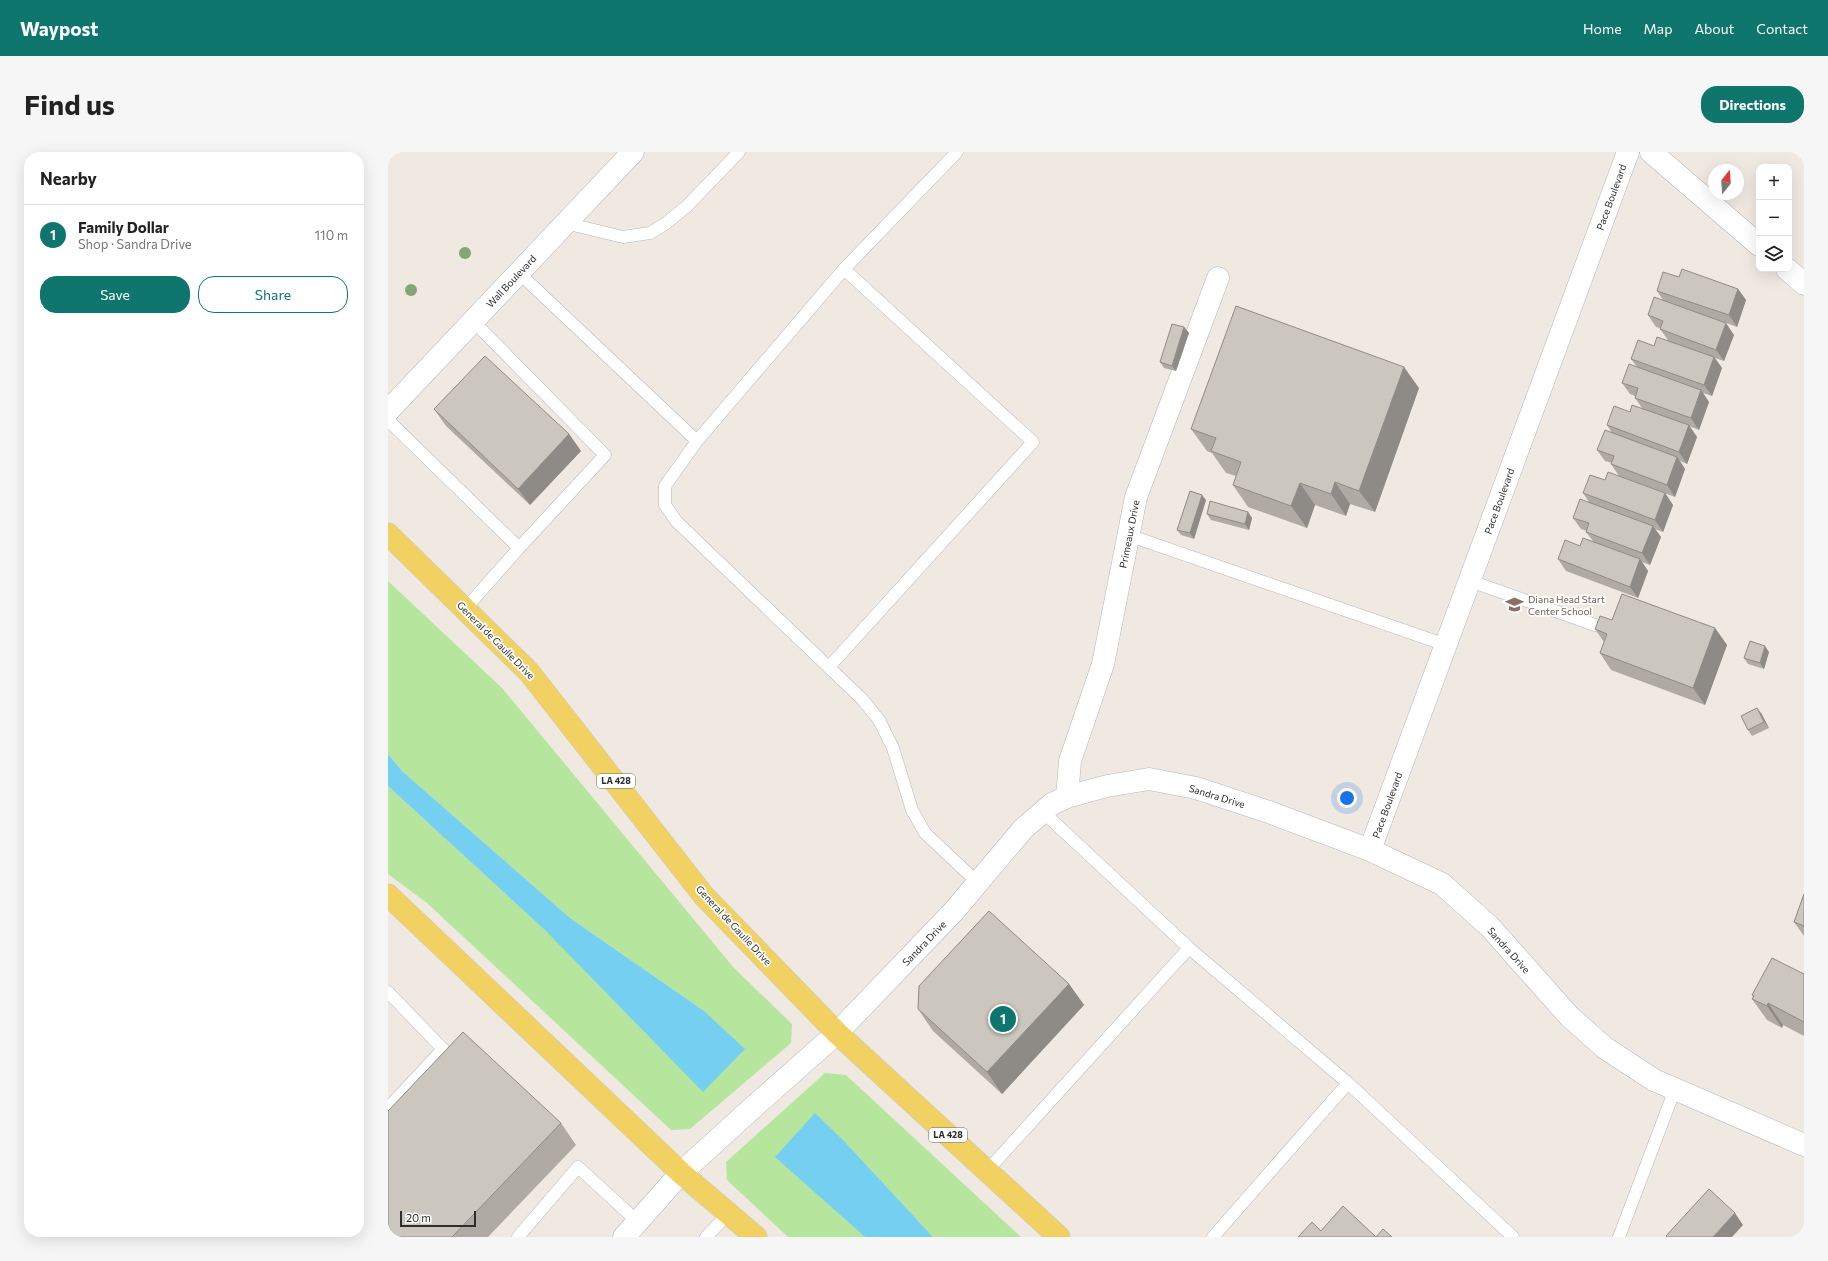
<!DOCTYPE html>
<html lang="en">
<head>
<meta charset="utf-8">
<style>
  body { margin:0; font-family:Commissioner,sans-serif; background:#f6f6f6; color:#222 }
  .controls { position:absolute; right:12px; top:12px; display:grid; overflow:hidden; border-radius:8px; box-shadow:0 4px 16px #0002 }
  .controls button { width:36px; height:36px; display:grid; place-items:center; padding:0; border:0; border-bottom:1px solid #e0e0e0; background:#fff; color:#222; font:20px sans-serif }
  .compass { position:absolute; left:1320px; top:12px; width:36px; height:36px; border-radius:50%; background:#fff; box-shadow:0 4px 16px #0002; rotate:17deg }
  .scale { position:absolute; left:12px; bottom:10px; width:76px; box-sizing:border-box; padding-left:4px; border:2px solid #2e2e2e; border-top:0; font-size:11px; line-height:14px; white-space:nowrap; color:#2e2e2e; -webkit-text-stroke:3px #fff; paint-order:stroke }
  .you { position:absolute; left:959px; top:646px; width:14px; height:14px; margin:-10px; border:3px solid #fff; border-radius:50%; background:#1a73e8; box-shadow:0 0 0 6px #1a73e833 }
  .badge { display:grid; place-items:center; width:26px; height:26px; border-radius:50%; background:#0f766e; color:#fff; font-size:13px; font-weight:700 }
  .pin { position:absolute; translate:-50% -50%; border:2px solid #fff; box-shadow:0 1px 4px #0006 }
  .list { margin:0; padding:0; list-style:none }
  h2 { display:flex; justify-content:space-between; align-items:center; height:52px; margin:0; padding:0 16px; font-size:17px }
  h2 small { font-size:13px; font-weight:400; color:#767676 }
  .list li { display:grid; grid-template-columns:26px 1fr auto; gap:12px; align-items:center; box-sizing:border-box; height:60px; padding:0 16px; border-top:1px solid #e0e0e0 }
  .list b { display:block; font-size:15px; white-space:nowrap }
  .list p { margin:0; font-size:13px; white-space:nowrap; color:#767676 }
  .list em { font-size:13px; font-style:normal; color:#767676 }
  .actions { display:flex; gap:8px; padding:12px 16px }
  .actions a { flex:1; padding:9px 0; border:1px solid #0f766e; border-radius:16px; text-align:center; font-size:14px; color:#0f766e }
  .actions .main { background:#0f766e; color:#fff }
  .icon { flex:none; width:22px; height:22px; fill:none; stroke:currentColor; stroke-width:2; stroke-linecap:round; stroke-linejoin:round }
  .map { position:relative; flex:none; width:1416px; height:1085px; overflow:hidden; border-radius:16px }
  header { display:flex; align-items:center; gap:24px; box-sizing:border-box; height:56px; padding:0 20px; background:#0f766e; color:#fff }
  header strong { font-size:19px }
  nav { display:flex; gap:22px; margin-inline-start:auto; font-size:14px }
  .intro { display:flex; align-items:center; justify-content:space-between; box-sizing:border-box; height:96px; padding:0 24px }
  h1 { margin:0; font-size:28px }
  .button { padding:10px 18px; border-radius:16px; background:#0f766e; color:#fff; font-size:14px; font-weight:700 }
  main { display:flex; gap:24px; padding:0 24px }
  aside { flex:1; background:#fff; border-radius:16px; box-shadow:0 4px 16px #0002 }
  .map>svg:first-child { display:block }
  .green { fill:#b6e59e }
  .water { fill:#75cff0 }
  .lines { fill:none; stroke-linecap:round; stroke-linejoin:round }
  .service-casing { stroke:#b4b7c1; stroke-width:13 }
  .minor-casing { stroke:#b4b7c1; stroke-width:23 }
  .tertiary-casing { stroke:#b4b7c1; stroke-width:23 }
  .primary-casing { stroke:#c9c9c9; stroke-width:23 }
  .service { stroke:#fff; stroke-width:12 }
  .minor { stroke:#fff; stroke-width:22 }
  .tertiary { stroke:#fff; stroke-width:22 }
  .primary { stroke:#f2d163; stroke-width:22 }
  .tree { fill:#84a574 }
  .wall { fill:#afaba4 }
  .shaded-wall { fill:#8e8b86 }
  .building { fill:#cbc7bf; stroke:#8e8b86 }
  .labels { text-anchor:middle; stroke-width:3.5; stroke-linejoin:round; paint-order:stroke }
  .shield { fill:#fff; stroke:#6d6d6d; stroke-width:1 }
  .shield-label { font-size:9px; font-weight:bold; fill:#2e2e2e }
  .street-label { font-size:10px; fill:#2e2e2e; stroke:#fff }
  .education-label { font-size:10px; fill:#785e54; stroke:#fff; text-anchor:start }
</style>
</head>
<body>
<header>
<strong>Waypost</strong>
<nav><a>Home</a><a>Map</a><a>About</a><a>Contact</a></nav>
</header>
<div class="intro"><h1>Find us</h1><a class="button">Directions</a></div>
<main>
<aside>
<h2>Nearby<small></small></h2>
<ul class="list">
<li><span class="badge">1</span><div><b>Family Dollar</b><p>Shop · Sandra Drive</p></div><em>110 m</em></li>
</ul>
<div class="actions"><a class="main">Save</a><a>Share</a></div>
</aside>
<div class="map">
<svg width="1416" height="1085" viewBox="0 0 1416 1085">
  <rect width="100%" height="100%" fill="#efe9e1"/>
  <path class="green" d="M0,429L114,536L346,816L404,872L403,891L302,977L283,978L39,751L0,722V634L159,780L316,859L182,766L14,619L0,602Z
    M437,921L458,923L633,1085H545L458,991L388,1005L477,1085H400L339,1028L338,1010Z"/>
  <path class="water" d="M0,602L14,619L182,766L316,859L357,897L315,940L159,780L0,634Z
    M427,961L458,991L545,1085H477L387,1005Z"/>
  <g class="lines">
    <defs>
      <path id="service" d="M569,0L456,117L309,289L277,334V353L289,370L474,547L491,568L505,596L524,658L537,681L590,731
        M177,71L235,85L262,81L277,72L298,55L351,0
        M131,121L309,289
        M0,268L131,396L217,303L85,169
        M740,383L1058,493
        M1082,429L1207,473
        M77,457L131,396
        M441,515L645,290L456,117
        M655,660L801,796L960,931L1125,1085
        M0,840L55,897L0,956
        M599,1019L801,796
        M130,1085L190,1015L250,1070
        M318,1085L341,1061
        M825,1085L960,931
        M1231,1085L1287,937"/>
      <path id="minor" d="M1263,0L1371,93
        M1399,117L1416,132
        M679,645L682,609L715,512L748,345L830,126
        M982,698L1240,0
        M236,1085L293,1021L361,959L449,881L566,759L635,677L664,652L679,645L719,634L761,627L808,636L881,660L982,698L1054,732L1102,775L1181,864L1217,896L1266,928L1416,993"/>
      <path id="tertiary" d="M0,259L245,0"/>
      <path id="primary" d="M0,382L141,520L316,744L449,881L671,1085
        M0,743L293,1021L368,1085"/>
    </defs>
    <use href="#service" class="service-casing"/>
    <use href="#minor" class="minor-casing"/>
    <use href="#tertiary" class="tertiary-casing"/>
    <use href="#primary" class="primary-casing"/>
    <use href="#service" class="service"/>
    <use href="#minor" class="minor"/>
    <use href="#tertiary" class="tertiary"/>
    <use href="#primary" class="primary"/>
  </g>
  <g class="tree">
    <circle cx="77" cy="101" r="6"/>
    <circle cx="23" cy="138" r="6"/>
  </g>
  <path class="wall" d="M1291,125L1350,137L1358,148L1349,175L1330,168L1346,183L1336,209L1327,206L1334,216L1324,244L1315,241L1321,250L1311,278L1301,274L1309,285L1299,312L1292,309L1297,317L1287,345L1231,324L1223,312L1224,311L1217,309L1209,298L1224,281L1219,273L1242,260L1254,256L1247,246V244L1242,242L1234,231L1249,215L1243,207L1266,194L1280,188L1272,177V176L1268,175L1260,163L1275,148L1269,139Z
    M796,175L801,181L788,219L776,216L772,210Z
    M1031,236L987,360L962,352L958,364L927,353L919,376L860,355L845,333L848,324L838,321L824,301L819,299L803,277Z
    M46,257L181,282L193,299L142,353L58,274Z
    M1217,328L1277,341L1285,353L1275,380L1267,377L1273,385L1262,413L1254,410L1260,419L1250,446L1178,419L1170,407L1192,394L1205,389L1198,380L1199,379L1193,377L1185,366L1201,350L1195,341Z
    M818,348L806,387L793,383L789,378Z
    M860,360L864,366L861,378L823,368L819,362Z
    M1224,468L1327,476L1339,493L1317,553L1223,518L1212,501L1216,490L1207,477Z
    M1381,500L1376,517L1360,512L1356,506Z
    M1373,561L1381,576L1364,584L1360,578Z
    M1416,742V784L1406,770Z
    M1416,822V884L1395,873L1394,876L1379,868L1364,847L1365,845L1364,843Z
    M681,832L696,853L614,942L545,879L530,857Z
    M0,959L173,971L188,993L100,1085H0Z"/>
  <path class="shaded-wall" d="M1350,137L1358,148L1349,175L1341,163Z
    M1338,171L1346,183L1336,209L1328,198Z
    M796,175L801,181L788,219L784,214Z
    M1326,205L1334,216L1324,244L1316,233Z
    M1016,215L1031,236L987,360L971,339Z
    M1313,238L1321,250L1311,278L1303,266Z
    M1301,273L1309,285L1299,312L1291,300Z
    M181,282L193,299L142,353L130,337Z
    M1289,305L1297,317L1287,345L1279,333Z
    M947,330L962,352L958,364L943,342Z
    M912,331L927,353L919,376L903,354Z
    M1277,341L1285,353L1275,380L1267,368Z
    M814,343L818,348L806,387L802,381Z
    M860,360L864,366L861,378L857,372Z
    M1265,374L1273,385L1262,413L1254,401Z
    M1252,407L1260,419L1250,446L1242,435Z
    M1327,476L1339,493L1317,553L1305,536Z
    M1377,494L1381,500L1376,517L1372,511Z
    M1369,556L1373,561L1381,576L1376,570Z
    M681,832L696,853L614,942L599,920Z
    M1380,851L1395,873L1394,876L1379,854Z
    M1347,1061L1355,1073L1344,1085H1325Z"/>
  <path class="building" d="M1294,117L1350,137L1341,163L1269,139L1275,120L1291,125Z
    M1266,145L1338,171L1328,198L1272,177L1275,169L1260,163Z
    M848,154L1016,215L971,339L947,330L943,342L912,331L903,354L845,333L853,310L823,299L828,286L803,277Z
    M784,172L796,175L784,214L772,210Z
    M1269,185L1326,205L1316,233L1243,207L1250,188L1266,194Z
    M97,204L181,282L130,337L46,257Z
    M1241,212L1313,238L1303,266L1247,246L1250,236L1234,231Z
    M1244,253L1301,273L1291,300L1219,273L1226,254L1242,260Z
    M1217,278L1289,305L1279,333L1223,312L1226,304L1209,298Z
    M1220,320L1277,341L1267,368L1195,341L1202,323L1217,328Z
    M802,339L814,343L802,381L789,378Z
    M1192,347L1265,374L1254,401L1198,380L1201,371L1185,366Z
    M822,349L860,360L857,372L819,362Z
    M1195,386L1252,407L1242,435L1170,407L1177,388L1192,394Z
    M1234,442L1327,476L1305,536L1212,501L1219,482L1207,477L1212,464L1224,468Z
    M1362,489L1377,494L1372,511L1356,506Z
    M1369,556L1376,570L1360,578L1353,564Z
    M1416,742V774L1406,770Z
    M601,759L681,832L599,920L530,857L531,834Z
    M1384,806L1416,822V870L1380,851L1379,854L1364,847L1366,844L1364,843Z
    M75,880L173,971L64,1085H3L0,1082V959Z
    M1321,1037L1347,1061L1325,1085H1279L1278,1084Z
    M955,1054L988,1085L995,1077L1004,1085H910L924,1070L933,1079Z"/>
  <defs>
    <symbol id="school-bare" viewBox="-9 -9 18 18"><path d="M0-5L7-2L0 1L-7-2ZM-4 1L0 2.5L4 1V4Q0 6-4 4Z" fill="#8d6e63" stroke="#fff" stroke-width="2.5" paint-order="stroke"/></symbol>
  </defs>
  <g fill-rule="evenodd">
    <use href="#school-bare" x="1114" y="440" width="25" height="25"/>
  </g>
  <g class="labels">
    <g class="shield">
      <rect x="209" y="622" width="38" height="14" rx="3"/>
      <rect x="541" y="976" width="38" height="14" rx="3"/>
    </g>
    <g class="shield-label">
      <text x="228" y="632">LA 428</text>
      <text x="560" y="986">LA 428</text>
    </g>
    <g class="street-label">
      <text transform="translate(1223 45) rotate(-70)" y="4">Pace Boulevard</text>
      <text transform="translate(123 129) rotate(-47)" y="4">Wall Boulevard</text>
      <text transform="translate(1111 349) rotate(-70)" y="4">Pace Boulevard</text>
      <text transform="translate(741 382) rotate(-79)" y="4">Primeaux Drive</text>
      <text transform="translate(108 488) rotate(45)" y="4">General de Gaulle Drive</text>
      <text transform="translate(829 644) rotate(17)" y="4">Sandra Drive</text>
      <text transform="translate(999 653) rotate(-70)" y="4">Pace Boulevard</text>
      <text transform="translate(346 773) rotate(47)" y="4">General de Gaulle Drive</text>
      <text transform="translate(536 791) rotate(-46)" y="4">Sandra Drive</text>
      <text transform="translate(1121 798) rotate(48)" y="4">Sandra Drive</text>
    </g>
    <g class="education-label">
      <text x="1140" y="451">Diana Head Start<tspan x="1140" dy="12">Center School</tspan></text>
    </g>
  </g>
</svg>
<div class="controls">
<button>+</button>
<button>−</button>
<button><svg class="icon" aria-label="layers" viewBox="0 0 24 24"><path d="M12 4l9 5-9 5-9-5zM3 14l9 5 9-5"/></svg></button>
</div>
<svg class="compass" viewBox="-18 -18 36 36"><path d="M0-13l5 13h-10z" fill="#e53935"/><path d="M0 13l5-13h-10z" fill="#767676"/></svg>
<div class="scale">20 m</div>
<div class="you"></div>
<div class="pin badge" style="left:615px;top:867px">1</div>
</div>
</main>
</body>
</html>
